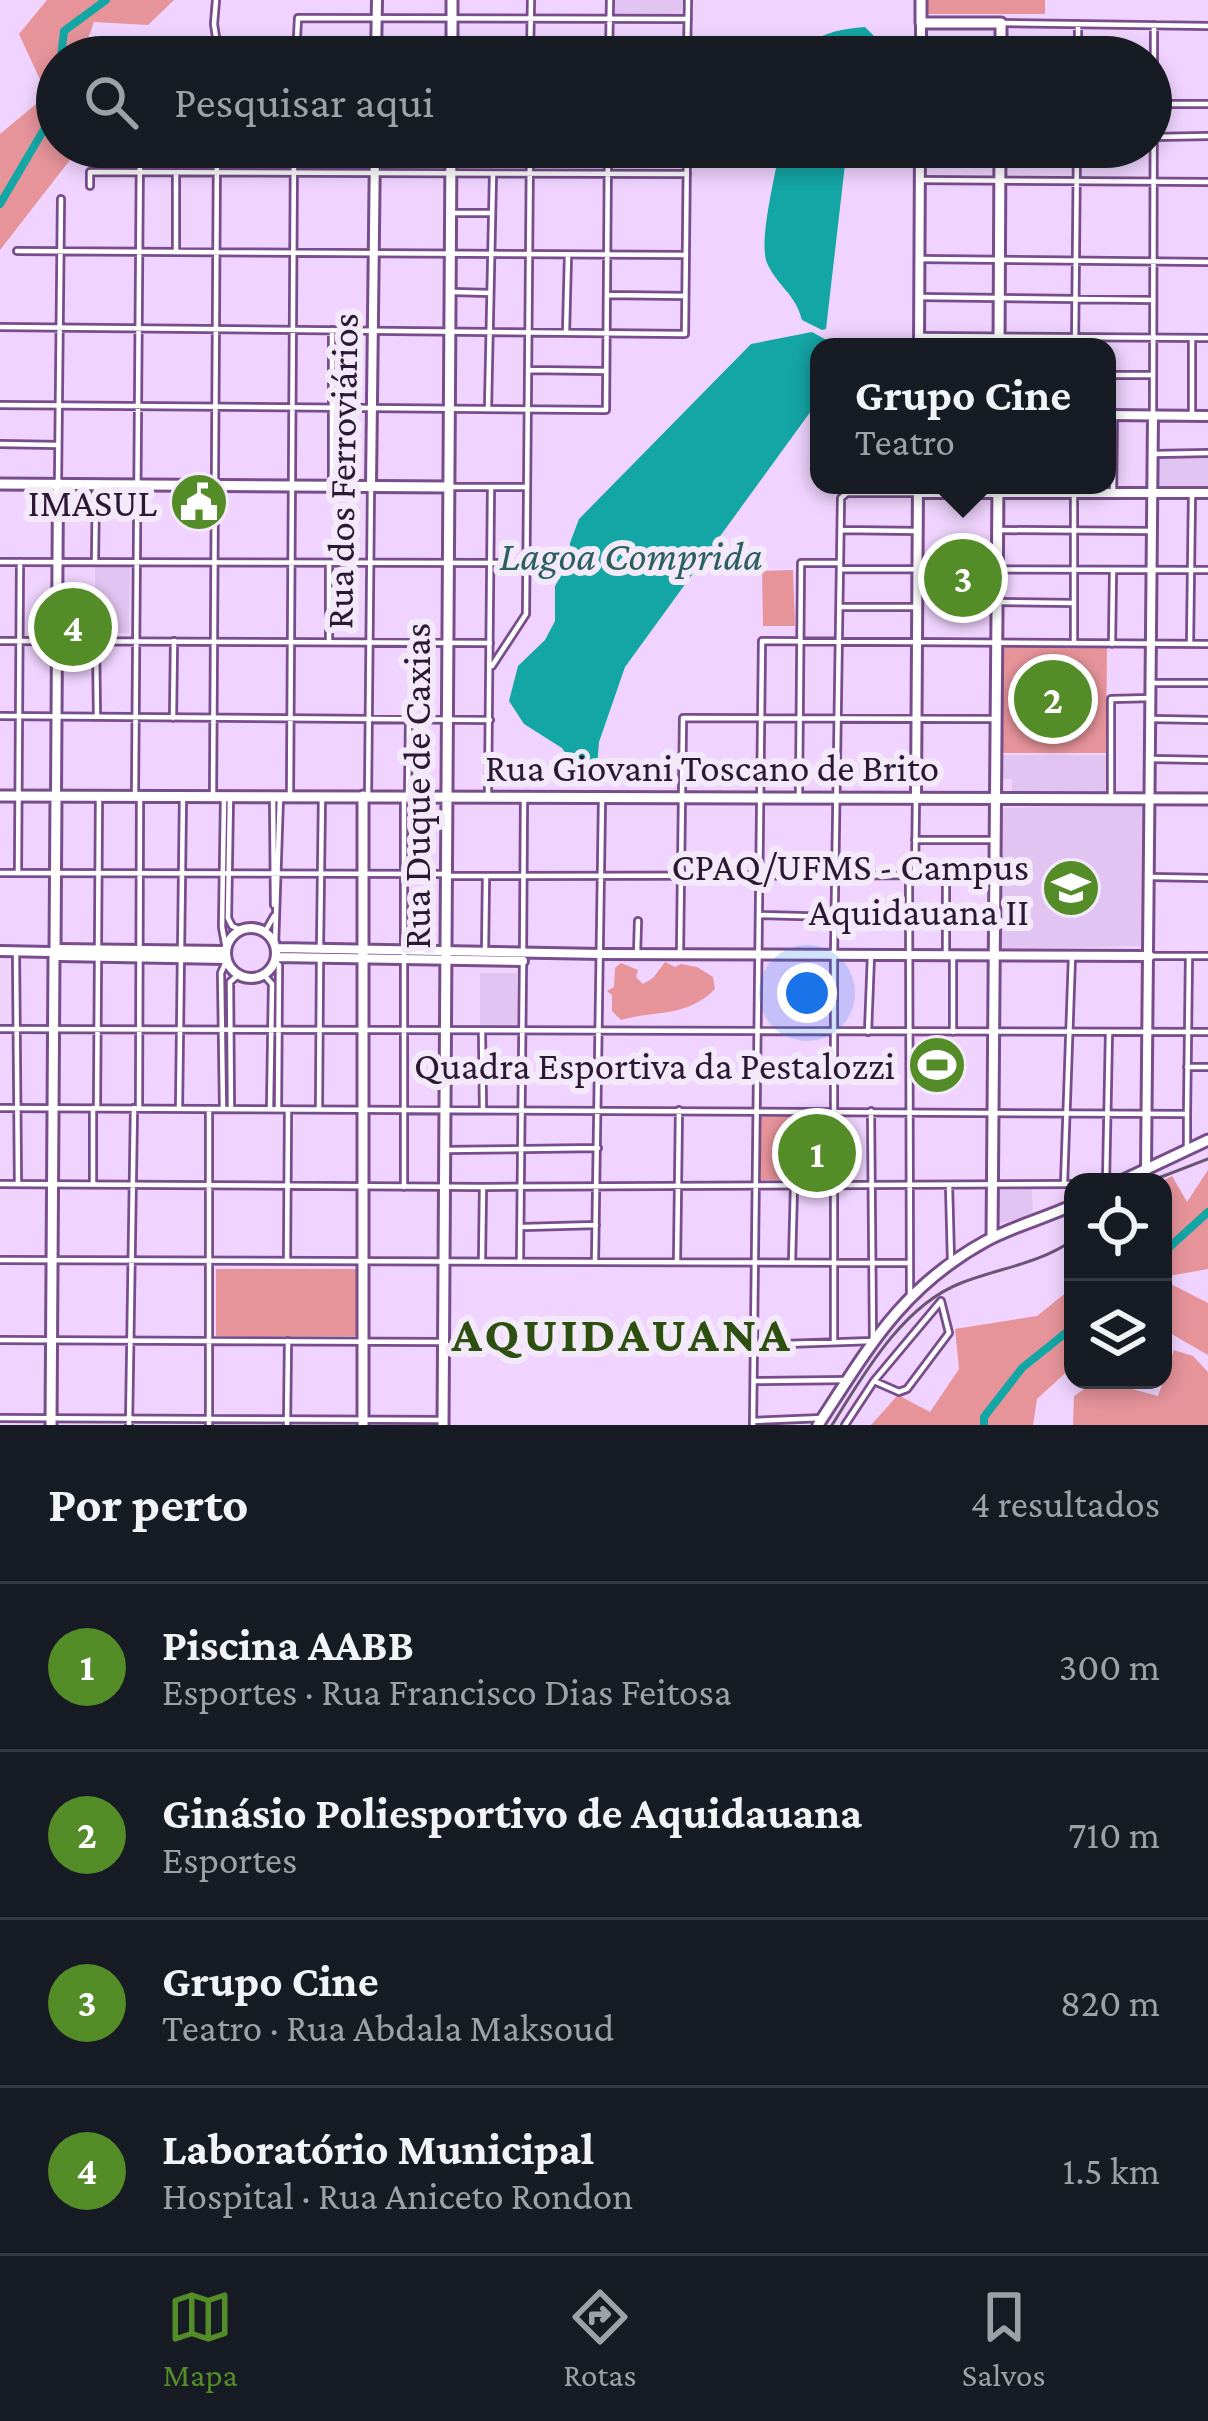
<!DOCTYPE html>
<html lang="pt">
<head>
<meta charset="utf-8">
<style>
  body { margin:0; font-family:"Crimson Pro",serif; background:#242831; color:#f1f3f6 }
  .controls { position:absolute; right:36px; bottom:36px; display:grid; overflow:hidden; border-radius:24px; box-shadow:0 6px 18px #0003 }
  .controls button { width:108px; height:108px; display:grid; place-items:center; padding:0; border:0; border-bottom:3px solid #363941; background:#171b24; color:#f1f3f6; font:60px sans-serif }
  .you { position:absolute; left:807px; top:993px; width:42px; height:42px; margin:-30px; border:9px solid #fff; border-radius:50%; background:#1a73e8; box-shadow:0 0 0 18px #1a73e833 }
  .badge { display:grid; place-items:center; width:78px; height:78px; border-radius:50%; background:#548c28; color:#fff; font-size:39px; font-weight:700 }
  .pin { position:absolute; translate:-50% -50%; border:6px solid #fff; box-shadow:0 3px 12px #0006 }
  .popup { position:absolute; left:810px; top:338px; width:306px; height:156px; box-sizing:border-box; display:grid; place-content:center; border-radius:24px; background:#171b24; filter:drop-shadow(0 3px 9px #0005); font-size:39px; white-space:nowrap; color:#9ea1a6 }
  .popup b { font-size:45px; color:#f1f3f6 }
  .popup::after { content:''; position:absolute; left:50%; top:100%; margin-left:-24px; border:24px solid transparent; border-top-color:#171b24 }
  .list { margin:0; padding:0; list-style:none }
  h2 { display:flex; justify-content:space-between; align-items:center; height:156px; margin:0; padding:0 48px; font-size:51px }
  h2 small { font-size:39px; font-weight:400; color:#9ea1a6 }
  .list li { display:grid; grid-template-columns:78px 1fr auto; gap:36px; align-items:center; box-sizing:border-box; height:168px; padding:0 48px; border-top:3px solid #363941 }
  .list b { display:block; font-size:45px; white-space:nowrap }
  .list p { margin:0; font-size:39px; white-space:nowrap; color:#9ea1a6 }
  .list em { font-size:39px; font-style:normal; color:#9ea1a6 }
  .icon { flex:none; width:66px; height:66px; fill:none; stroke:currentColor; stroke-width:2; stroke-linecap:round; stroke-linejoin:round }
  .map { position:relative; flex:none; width:1208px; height:1425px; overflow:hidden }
  .search { position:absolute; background:#171b24; box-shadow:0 6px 18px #0003; left:36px; right:36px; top:36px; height:132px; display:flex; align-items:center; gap:30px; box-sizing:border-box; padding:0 42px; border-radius:66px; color:#9ea1a6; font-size:45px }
  .sheet { height:828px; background:#171b24 }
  nav { display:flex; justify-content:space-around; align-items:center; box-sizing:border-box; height:168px; border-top:3px solid #363941; background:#171b24; font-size:33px; color:#9ea1a6 }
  nav a { display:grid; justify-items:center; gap:6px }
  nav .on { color:#548c28 }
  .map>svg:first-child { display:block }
  .built { fill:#e2c4f2 }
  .green { fill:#e6939a }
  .water { fill:#14a6a5 }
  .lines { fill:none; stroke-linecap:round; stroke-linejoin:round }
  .river { stroke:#14a6a5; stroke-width:8 }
  .minor-casing { stroke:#774d8b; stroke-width:10 }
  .tertiary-casing { stroke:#774d8b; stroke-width:14 }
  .secondary-casing { stroke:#774d8b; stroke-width:15 }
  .minor { stroke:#fff; stroke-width:4.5 }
  .tertiary { stroke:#fff; stroke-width:8 }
  .secondary { stroke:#fff; stroke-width:9 }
  .rail { stroke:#6a5574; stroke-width:3 }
  .labels { text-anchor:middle; stroke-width:12; stroke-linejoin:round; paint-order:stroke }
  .street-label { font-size:39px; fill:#2b1933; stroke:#f3e9f8 }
  .poi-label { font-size:39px; fill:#2b1933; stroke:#f3e9f8; text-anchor:end }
  .water-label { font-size:42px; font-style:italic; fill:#2b605f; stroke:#f3e9f8 }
  .district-label { font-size:51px; font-weight:bold; letter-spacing:3px; fill:#2d5010; stroke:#f3e9f8 }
</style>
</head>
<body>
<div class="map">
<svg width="1208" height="1425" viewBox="0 0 1208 1425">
  <rect width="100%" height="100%" fill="#f0d4ff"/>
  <path class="built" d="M611,0H683L681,16L611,15Z
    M1156,456H1208V489H1156Z
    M95,566H130L129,633H95Z
    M1001,755H1108L1109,795L1012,793V779H1000Z
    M1145,806L1143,946L997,949L998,808Z
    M480,973H517V1025H480Z
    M1032,1189L1033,1215L995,1225L996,1190Z"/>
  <path class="green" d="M47,0H174L148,25L94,22L81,57H57V147H80L0,250V134L36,104L42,84L19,34Z
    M926,0H1045V14H926Z
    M793,570L795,626H763L762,571Z
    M999,643L1107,645L1106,753H998Z
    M665,962L675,967L681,964L697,967L713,977L715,989C686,1018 656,1010 621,1020L612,1011V995L607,991L614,987L615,968L621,963L638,970L636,977L643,984L653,978Z
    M761,1117H826V1179L761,1180Z
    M1208,1170V1269L1163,1277L1161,1182L1172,1176L1187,1202Z
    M216,1269H361V1336H216Z
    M1163,1280L1208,1303V1355L1163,1329Z
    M1073,1287V1366L1037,1399L1033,1425H871L898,1395L930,1412L959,1369L955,1329L1037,1316Z
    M1174,1350L1193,1356L1208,1372V1425H1073L1074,1396L1098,1380L1158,1396Z"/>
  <path class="water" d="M865,27L881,43V57H794C815,35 835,29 865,27Z
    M780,147H847L826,329L822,330L802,320C795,293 778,287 767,263C758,242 776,173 780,147Z
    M812,332L832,343L831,347H819V400L625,667L599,742L596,779L588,785L562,748L524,724L509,701L518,666L545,640L555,621V586L570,560V543L579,519L751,344Z"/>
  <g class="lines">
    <path class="river" d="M61,57L64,31L106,0
      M0,204L46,126L57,99
      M1163,1253L1208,1212
      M984,1425V1417L1022,1368L1073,1327"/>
    <defs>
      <path id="minor" d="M216,0L214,24L219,57
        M1001,23L1208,26
        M296,57L298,18L688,19
        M530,57L531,0
        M609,57L610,0
        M687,57L688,0
        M1078,57V24
        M1154,104H1208
        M1153,137L1208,136
        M920,180L1208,182
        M90,186V172L687,174
        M451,213H492
        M17,251L686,255
        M176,251V173
        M919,259L1208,262
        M454,292L490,293
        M607,295L685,296
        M919,297L1153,300
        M0,327L685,334L687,147
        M566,333L568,255
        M920,336L1208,338
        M1075,347L1077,147
        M528,370L606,371
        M1107,375H1153
        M0,405L606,410L608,147
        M488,408L493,174
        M1153,415L1154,25
        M1192,415V338
        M0,444L58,445
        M1154,454L1208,453
        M58,483L61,199
        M332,485V330
        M449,487H527
        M1113,493L1114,415
        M841,530L917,531
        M998,530L1152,531
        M0,562L526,563
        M95,562L96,484
        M329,564V641
        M842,569L1208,570
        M997,602L1074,603
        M840,607H917
        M96,640L97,717
        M0,641L490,643
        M1074,641V485
        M1112,644L1113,572
        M1190,644L1192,494
        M492,666L526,614L530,147
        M1152,683H1208
        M0,716L490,720
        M173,718L174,641
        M1152,719L1208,720
        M1152,759L1208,760
        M488,794L491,488
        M290,795L294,147
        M135,796L140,147
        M213,796L217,147
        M230,796L228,918L232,926L241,930
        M273,796L274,905
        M1111,796V699L1152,698
        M368,797L371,486
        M408,797L409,720
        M799,797L801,563H840
        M224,799L222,927L226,949
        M915,840H994
        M18,872L20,562
        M0,873L444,874
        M449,876L995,875
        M915,876L916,798
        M909,877L910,1295
        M946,877V955
        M1151,877L1208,878
        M759,915L835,917
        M265,932L274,916
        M98,946L99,796
        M275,946L280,796
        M320,947L322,796
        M680,951L683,718L997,719
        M16,952L18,1184
        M485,953L486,876
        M523,953L524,797
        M637,954L638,921
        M1150,956H1208
        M275,962L279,965L278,1109
        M264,975L272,984L270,1109
        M0,1029L1208,1032
        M868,1032L871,955
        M953,1032V955
        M482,1033L483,1109
        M1187,1067H1208
        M783,1071L833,1072
        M0,1108L1187,1114L1189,956
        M97,1108L98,958
        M139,1108L140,796
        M223,1108L221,973L227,959
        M179,1109L183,796
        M231,1109L230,982L238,975
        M319,1109L320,958
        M1187,1114V1150
        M445,1150L598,1148
        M1106,1182L1109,1032
        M0,1184L483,1187L1073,1184
        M93,1184V1108
        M1064,1184L1072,956
        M949,1185L951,1261
        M404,1187V797
        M524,1227L596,1225
        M482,1259L483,1187
        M520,1259L523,964
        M0,1260L910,1263
        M677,1260L679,1110
        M287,1261L288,1111
        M595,1262L602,800
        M792,1262L794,1186
        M0,1340L443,1342
        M834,1341V955L841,498L847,493H918
        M754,1345L873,1341L871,1111
        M754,1381L847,1380
        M0,1418L443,1420
        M753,1421L823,1418
        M129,1425L134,1108
        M209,1425V1109
        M287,1425L288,1341
        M753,1425L762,641L1208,644
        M845,1425L874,1381L941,1301L949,1333L907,1389L899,1392L874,1381"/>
      <path id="tertiary" d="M376,57L377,0
        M921,57V23
        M919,347L920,147
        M1107,415L1208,416
        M371,486L375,147
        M918,493H1208
        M56,796L58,483
        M916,798L918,485
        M226 953a25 25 0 1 1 50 0a25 25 0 1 1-50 0Z
        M276,948L601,954L1150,956
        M57,949L226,951
        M0,951L51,952
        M59,956L227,959
        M276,957L523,961
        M1146,1169L1153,415"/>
      <path id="secondary" d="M921,0V23H1001V57
        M452,57V0
        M999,347L1000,147
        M0,484L449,487
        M0,796L1208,799
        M363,796V1425
        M55,949L56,796
        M1119,1182L1208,1140
        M992,1238L998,485
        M51,1425L54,957
        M443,1425L451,147
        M818,1425C869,1347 902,1287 986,1241C1014,1226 1045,1218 1073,1205"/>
    </defs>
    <use href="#minor" class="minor-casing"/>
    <use href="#tertiary" class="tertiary-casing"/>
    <use href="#secondary" class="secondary-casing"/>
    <use href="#minor" class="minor"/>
    <use href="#tertiary" class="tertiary"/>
    <use href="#secondary" class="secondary"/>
    <path class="rail" d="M1148,1182L1208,1159
      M832,1425C864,1374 902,1306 961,1283C999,1268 1039,1264 1073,1240"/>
  </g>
  <defs>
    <symbol id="civic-disc" viewBox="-11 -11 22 22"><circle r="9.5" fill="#548c28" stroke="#f3e9f8"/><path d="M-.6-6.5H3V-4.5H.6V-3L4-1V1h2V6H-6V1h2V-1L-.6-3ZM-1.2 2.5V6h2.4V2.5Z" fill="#fff"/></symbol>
    <symbol id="university-disc" viewBox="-11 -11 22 22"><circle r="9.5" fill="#548c28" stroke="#f3e9f8"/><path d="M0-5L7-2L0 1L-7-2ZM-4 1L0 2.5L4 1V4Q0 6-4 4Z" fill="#fff"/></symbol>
    <symbol id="stadium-disc" viewBox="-11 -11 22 22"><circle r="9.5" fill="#548c28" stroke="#f3e9f8"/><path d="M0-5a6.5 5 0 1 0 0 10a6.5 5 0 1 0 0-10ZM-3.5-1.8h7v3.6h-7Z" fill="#fff"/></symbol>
  </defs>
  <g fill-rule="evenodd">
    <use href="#civic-disc" x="166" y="469" width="66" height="66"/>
    <use href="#university-disc" x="1038" y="855" width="66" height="66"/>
    <use href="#stadium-disc" x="904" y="1032" width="66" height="66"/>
  </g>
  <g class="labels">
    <g class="street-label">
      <text transform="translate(341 471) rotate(-89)" y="14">Rua dos Ferroviários</text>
      <text x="712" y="781">Rua Giovani Toscano de Brito</text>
      <text transform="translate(416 786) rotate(-90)" y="14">Rua Duque de Caxias</text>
    </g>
    <g class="poi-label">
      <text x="157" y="516">IMASUL</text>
      <text x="1029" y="880">CPAQ/UFMS - Campus<tspan x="1029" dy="45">Aquidauana II</tspan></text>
      <text x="895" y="1079">Quadra Esportiva da Pestalozzi</text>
    </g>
    <g class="water-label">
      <text x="631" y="570">Lagoa Comprida</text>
    </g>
    <g class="district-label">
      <text x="622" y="1351">AQUIDAUANA</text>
    </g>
  </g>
</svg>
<div class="controls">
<button><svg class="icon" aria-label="locate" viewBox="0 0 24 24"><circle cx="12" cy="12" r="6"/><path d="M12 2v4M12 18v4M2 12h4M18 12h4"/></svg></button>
<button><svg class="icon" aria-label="layers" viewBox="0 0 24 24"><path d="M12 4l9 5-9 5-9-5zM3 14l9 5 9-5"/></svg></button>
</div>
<div class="you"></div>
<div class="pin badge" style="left:817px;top:1153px">1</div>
<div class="pin badge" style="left:1053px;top:699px">2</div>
<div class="pin badge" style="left:963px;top:578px">3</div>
<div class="popup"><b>Grupo Cine</b>Teatro</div>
<div class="pin badge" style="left:73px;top:627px">4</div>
<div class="search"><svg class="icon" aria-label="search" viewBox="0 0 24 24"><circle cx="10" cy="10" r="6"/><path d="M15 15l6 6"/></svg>Pesquisar aqui</div>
</div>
<section class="sheet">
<h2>Por perto<small>4 resultados</small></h2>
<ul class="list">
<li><span class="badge">1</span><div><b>Piscina AABB</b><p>Esportes · Rua Francisco Dias Feitosa</p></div><em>300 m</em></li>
<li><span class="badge">2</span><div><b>Ginásio Poliesportivo de Aquidauana</b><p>Esportes</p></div><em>710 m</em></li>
<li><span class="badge">3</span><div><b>Grupo Cine</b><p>Teatro · Rua Abdala Maksoud</p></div><em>820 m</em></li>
<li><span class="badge">4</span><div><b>Laboratório Municipal</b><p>Hospital · Rua Aniceto Rondon</p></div><em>1.5 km</em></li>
</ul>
</section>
<nav>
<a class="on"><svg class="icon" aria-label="map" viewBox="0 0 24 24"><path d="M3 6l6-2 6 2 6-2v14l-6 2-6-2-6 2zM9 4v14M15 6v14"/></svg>Mapa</a>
<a><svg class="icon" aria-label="directions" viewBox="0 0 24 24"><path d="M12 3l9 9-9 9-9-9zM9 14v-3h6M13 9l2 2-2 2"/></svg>Rotas</a>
<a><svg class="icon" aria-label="saved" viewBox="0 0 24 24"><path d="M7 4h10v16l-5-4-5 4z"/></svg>Salvos</a>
</nav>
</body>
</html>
